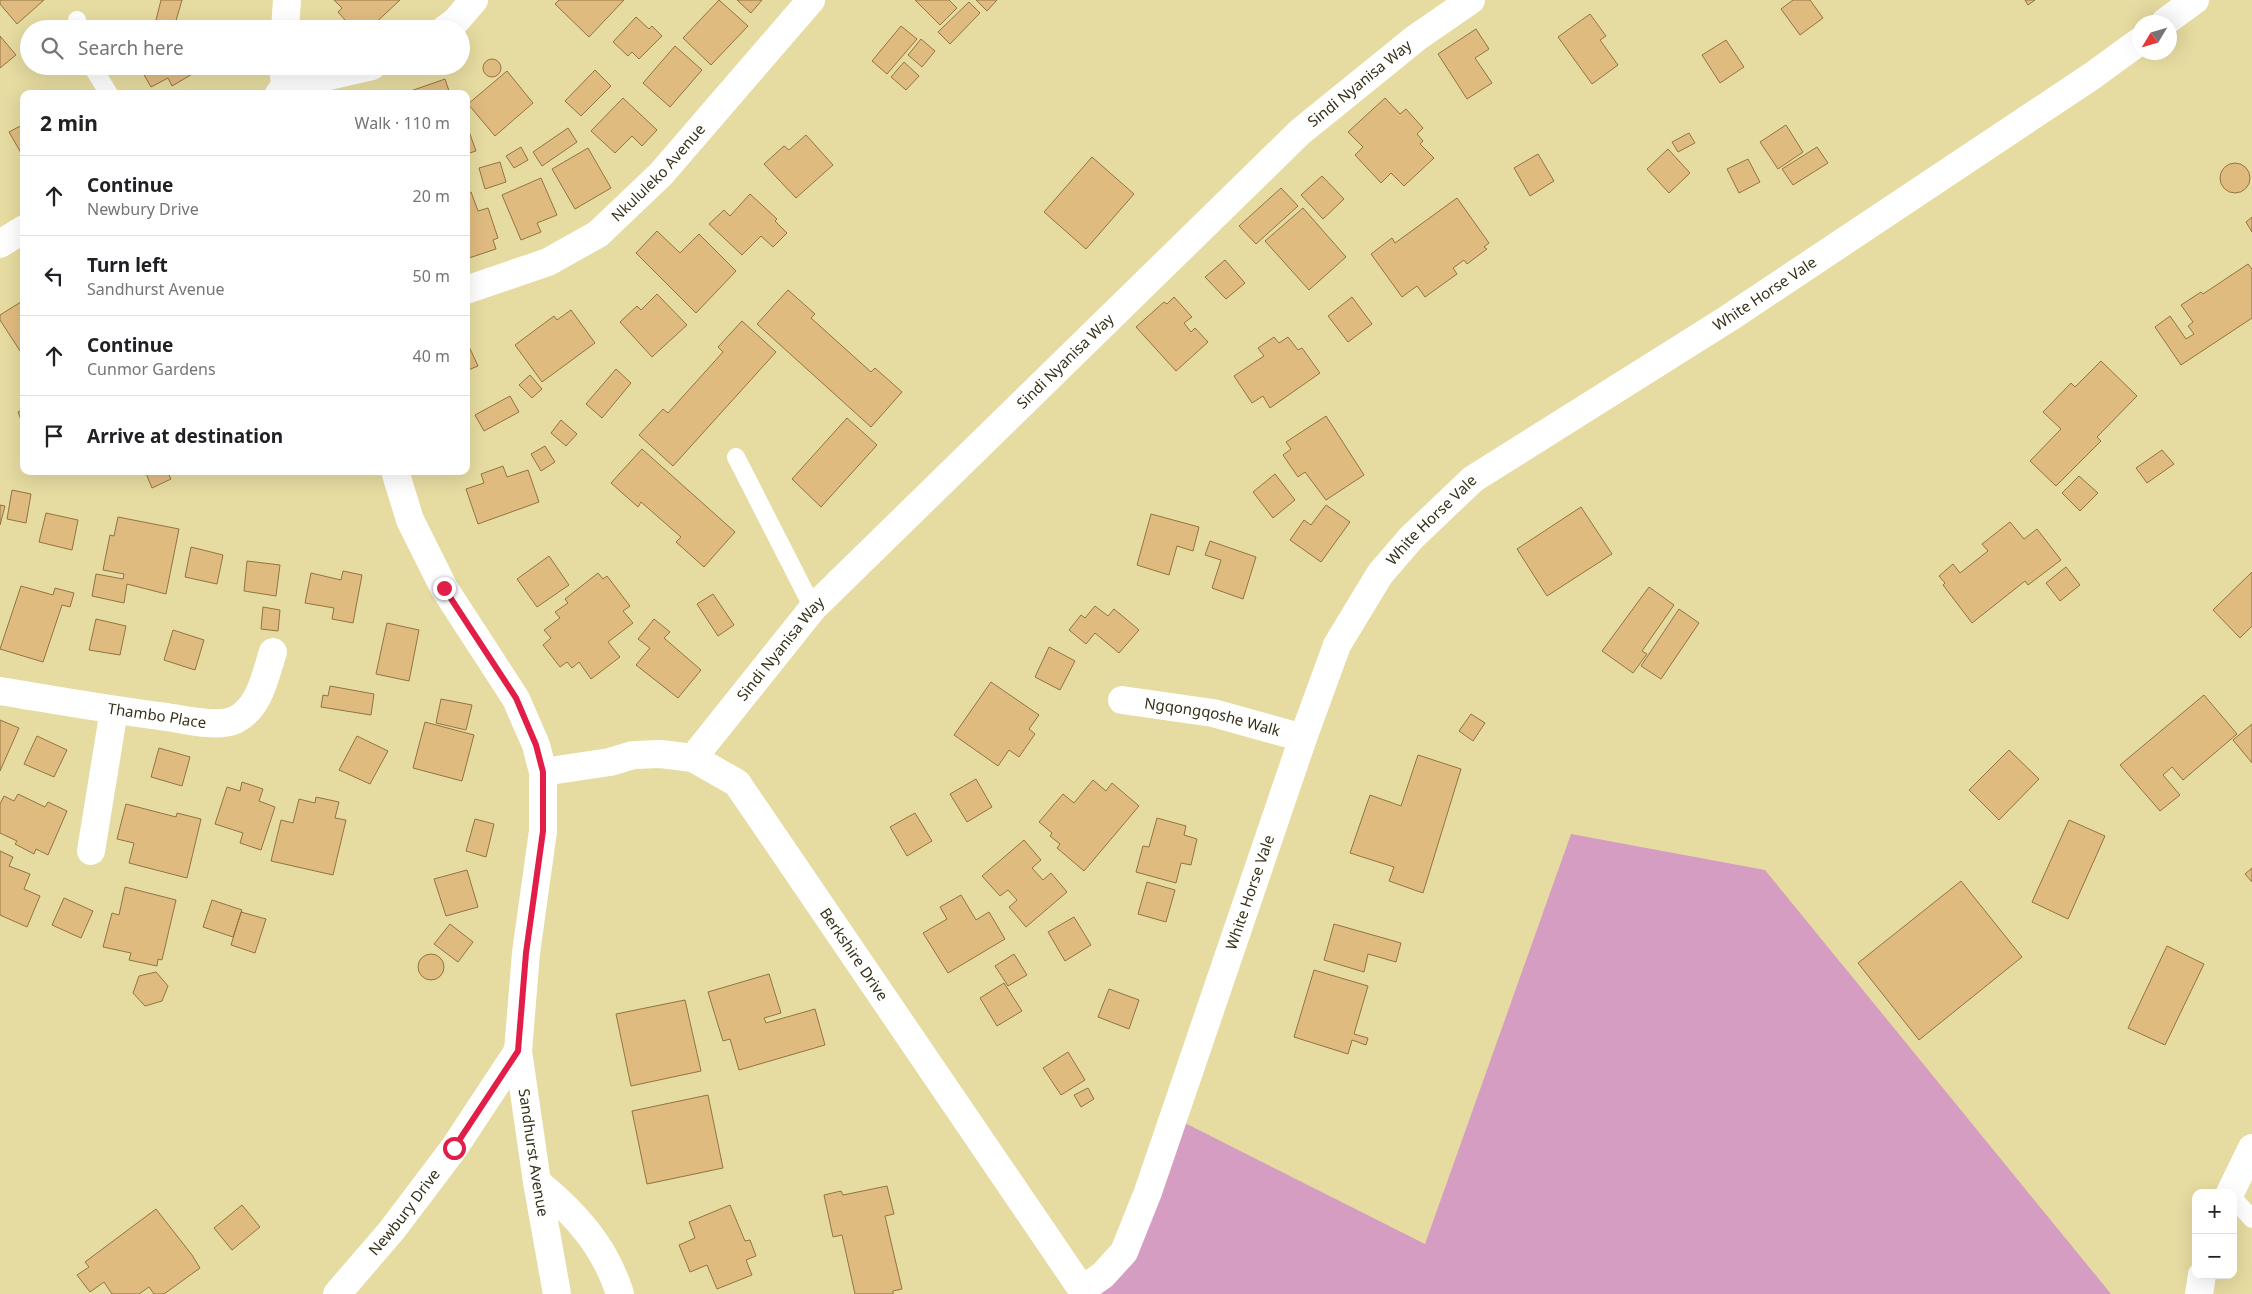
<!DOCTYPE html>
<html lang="en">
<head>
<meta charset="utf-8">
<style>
  body { margin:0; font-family:"Noto Sans",sans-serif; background:#f2f2f2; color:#202124 }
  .controls { position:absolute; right:15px; bottom:15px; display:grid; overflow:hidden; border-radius:10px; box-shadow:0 5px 20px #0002 }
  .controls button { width:45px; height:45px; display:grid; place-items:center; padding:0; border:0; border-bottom:1px solid #e0e0e0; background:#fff; color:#202124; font:25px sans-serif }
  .compass { position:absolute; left:2132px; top:15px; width:45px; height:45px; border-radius:50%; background:#fff; box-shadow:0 5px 20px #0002; rotate:232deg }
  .stop { position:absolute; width:15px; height:15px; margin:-11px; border:4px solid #e11d48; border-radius:50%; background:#fff }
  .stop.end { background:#e11d48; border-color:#fff; box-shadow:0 1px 5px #0008 }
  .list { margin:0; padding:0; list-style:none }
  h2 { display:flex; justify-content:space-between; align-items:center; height:65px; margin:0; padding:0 20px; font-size:21px }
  h2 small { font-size:16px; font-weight:400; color:#757577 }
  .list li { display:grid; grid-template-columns:32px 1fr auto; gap:15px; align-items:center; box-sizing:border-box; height:80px; padding:0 20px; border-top:1px solid #e0e0e0 }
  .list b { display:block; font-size:19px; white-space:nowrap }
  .list p { margin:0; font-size:16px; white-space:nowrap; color:#757577 }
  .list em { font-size:16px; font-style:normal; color:#757577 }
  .icon { flex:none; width:28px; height:28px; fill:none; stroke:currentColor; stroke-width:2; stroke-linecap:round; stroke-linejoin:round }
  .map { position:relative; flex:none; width:2252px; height:1294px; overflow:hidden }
  .search { position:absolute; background:#fff; box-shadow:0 5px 20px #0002; left:20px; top:20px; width:450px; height:55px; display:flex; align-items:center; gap:12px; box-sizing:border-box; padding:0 18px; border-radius:28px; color:#757577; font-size:19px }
  .panel { position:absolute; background:#fff; box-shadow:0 5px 20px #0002; left:20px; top:90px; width:450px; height:385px; border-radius:10px }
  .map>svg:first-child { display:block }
  .green { fill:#d69dc3 }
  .building { fill:#e0bb80; stroke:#927441 }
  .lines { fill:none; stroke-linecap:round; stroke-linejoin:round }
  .service { stroke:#fff; stroke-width:18 }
  .minor { stroke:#fff; stroke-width:28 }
  .tertiary { stroke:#fff; stroke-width:28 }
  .route { stroke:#e11d48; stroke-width:6 }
  .labels { text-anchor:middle; stroke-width:4; stroke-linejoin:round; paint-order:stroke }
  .street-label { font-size:15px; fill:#353119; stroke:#f3e8ac }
</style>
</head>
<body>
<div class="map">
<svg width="2252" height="1294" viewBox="0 0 2252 1294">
  <rect width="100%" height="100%" fill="#e6dba0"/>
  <path class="green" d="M1571,834L1765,870L2111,1294H1082L1107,1274L1175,1118L1425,1244Z"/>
  <path class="building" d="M0,0H44L17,24L0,4Z
    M161,0H182L175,24L156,20Z
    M334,0H400L369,29H353L338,12L342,8Z
    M559,0H624L589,37L555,4Z
    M719,0L748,26L711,65L683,38Z
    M737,0H762L751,13Z
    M915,0H949L957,8L940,25Z
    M976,0H997L987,11Z
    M1793,0H1810L1823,18L1800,35L1781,9Z
    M2025,0H2035L2028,5Z
    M969,2L980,13L950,44L938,32Z
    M1590,14L1606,36L1600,40L1618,65L1592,84L1558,37Z
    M636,17L649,29L652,26L662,36L639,59L632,52L628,56L613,42Z
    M901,26L917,39L887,74L872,61Z
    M1476,29L1489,49L1475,58L1492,83L1467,99L1438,54Z
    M0,36L16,55L0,68Z
    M921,39L935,51L922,67L908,55Z
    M1726,40L1744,67L1720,83L1702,55Z
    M675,46L702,70L670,107L643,83Z
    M483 68a9 9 0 1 1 18 0a9 9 0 1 1-18 0Z
    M904,62L919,76L906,90L891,77Z
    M139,66H190L194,73L172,86L168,78L151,87Z
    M595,70L611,86L581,116L565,101Z
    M507,71L533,103L495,136L468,104Z
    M445,79L450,94L405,93Z
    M623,98L657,130L642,146L632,136L615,153L591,131Z
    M1385,98L1400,114L1406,109L1423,128L1417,134L1423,141L1420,144L1434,158L1404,186L1391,173L1381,183L1355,155L1363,147L1348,132Z
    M466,123L476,151L466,154Z
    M24,124V158L9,132Z
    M1786,125L1803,152L1778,169L1760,142Z
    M568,128L577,142L542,166L533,152Z
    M1689,133L1695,143L1678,152L1672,142Z
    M806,135L833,165L796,198L764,164L784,146L789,150Z
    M521,147L528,160L514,168L506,156Z
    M1817,147L1828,163L1793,185L1782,169Z
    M588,148L611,188L575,209L552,169Z
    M1668,149L1690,173L1669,193L1647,169Z
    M1538,154L1554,181L1530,196L1514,168Z
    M1092,157L1134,194L1086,249L1044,212Z
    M1748,159L1760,182L1739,193L1727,169Z
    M500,162L506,182L485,189L479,168Z
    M2220 178a15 15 0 1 1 30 0a15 15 0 1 1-30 0Z
    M1322,176L1344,199L1323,219L1301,195Z
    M541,178L557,215L537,223L541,232L521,240L502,195Z
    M1281,188L1298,206L1256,244L1239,226Z
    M471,192L478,211L488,208L498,238L493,240L496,249L466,259V194Z
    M750,194L777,219L775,221L787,233L773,247L761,236L742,255L709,224L724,210L730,216Z
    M1457,198L1489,243L1484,247L1487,249L1467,264L1464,260L1453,268L1457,274L1425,297L1417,286L1402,297L1371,254L1392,238L1395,243Z
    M1303,208L1346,257L1309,290L1265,241Z
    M2252,217V232L2246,222Z
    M657,231L680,253L699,234L736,271L696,313L636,253Z
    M1225,260L1245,283L1226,299L1205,277Z
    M2248,264L2252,269V318L2181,365L2155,327L2170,316L2186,339L2194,334L2188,326L2193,322L2181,305L2201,292L2203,294Z
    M788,290L815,314L811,318L871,372L875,368L902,392L871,427L757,324Z
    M657,294L687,325L652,357L620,322L637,306L641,310Z
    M1174,297L1192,317L1184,323L1191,332L1195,328L1208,342L1176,371L1136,327L1164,302L1167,304Z
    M1352,297L1372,324L1348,342L1328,316Z
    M24,300V357L0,320V315Z
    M571,310L595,343L542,382L515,345L554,316L557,320Z
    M742,321L776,352L673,466L639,435L663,409L668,413L723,352L718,347Z
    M1274,337L1279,343L1288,337L1298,350L1302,348L1320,373L1270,408L1263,396L1252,403L1234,376L1264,356L1258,348Z
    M466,340L478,366L466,371Z
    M2101,361L2137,396L2097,437L2101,441L2056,486L2030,461L2061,429L2043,412L2071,383L2075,387Z
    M616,369L631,383L602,418L586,404Z
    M530,375L542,389L532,398L519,385Z
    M510,396L519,412L484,431L475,415Z
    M24,409V427L18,412Z
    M1326,416L1364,475L1326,500L1305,472L1298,477L1283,455L1291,449L1286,442Z
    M847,418L877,445L821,507L792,479Z
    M561,420L577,434L566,446L551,433Z
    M545,446L555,462L541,471L531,454Z
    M642,449L735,532L704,567L676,542L681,537L641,502L638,507L611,483Z
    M2162,450L2174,464L2147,483L2136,468Z
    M503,466L507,477L528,470L539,502L478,524L466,489L484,483L481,474Z
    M145,471H167L171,479L152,488Z
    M1275,474L1295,500L1273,518L1253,492Z
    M2079,476L2098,493L2080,511L2062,493Z
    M12,490L31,494L26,523L7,519Z
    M0,505L5,506L0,525Z
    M1326,505L1350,522L1321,562L1290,540L1304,520L1311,525Z
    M1581,507L1612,554L1547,596L1517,549Z
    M46,513L78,520L72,550L39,542Z
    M1151,514L1199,527L1193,551L1177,546L1169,575L1137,565Z
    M118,517L179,529L166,594L127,584L124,603L92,596L96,574L123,579L124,574L103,570L110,535L114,536Z
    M2010,522L2024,539L2037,529L2061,560L2028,585L2025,581L1972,623L1943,585L1945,583L1939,576L1953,564L1960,573L1988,551L1982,544Z
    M1210,541L1256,557L1243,599L1212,588L1221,560L1205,555Z
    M191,547L223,555L217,584L185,577Z
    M549,556L569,585L537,607L517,579Z
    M247,561L280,565L276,596L244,591Z
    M2066,567L2080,585L2060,601L2046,583Z
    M343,571L362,575L353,623L332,619L334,608L305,603L311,573L341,580Z
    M2252,572V626L2240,638L2213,610Z
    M598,573L603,579L607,576L630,606L623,611L633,623L608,642L620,657L591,679L579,662L572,668L567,662L560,667L543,645L551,638L544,630L560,618L555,612L568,603L565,599Z
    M21,586L53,595L55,588L74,593L70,607L62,605L43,662L0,649Z
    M1649,587L1674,605L1642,651L1647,654L1633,673L1602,651Z
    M713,594L734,625L718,636L697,604Z
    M1095,606L1108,616L1114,609L1139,630L1119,653L1095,633L1086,644L1069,630L1081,615L1085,618Z
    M263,607L280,610L278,631L261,629Z
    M1679,609L1699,623L1661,679L1641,666Z
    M96,619L126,626L120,655L89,650Z
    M654,619L670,632L664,638L701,670L678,698L636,665L650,648L638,639Z
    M387,623L419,630L409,681L376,674Z
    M173,630L204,640L195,670L164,660Z
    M1049,647L1075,661L1060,690L1035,677Z
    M991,682L1039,715L1029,729L1035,734L1019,757L1009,750L998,766L954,735Z
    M330,686L374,694L371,715L321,707L323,695L328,696Z
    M2204,695L2237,734L2183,780L2172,767L2163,775L2180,795L2160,811L2120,765Z
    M441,699L472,705L466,730L436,723Z
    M1471,714L1485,723L1473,741L1459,731Z
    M0,720L19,728L0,771Z
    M425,722L474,735L462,781L413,768Z
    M2252,724V763L2233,740Z
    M37,736L67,750L54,777L24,764Z
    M357,736L388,751L370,784L339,770Z
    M159,748L190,757L182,786L151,777Z
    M2009,750L2039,779L1999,820L1969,790Z
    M1418,755L1461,769L1423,893L1389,881L1394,867L1350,853L1370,795L1401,806Z
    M976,779L992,807L967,822L950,794Z
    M1093,780L1106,791L1112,783L1139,806L1084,871L1057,848L1060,844L1050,836L1052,833L1039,822L1063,794L1074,803Z
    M242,782L263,789L259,801L275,807L261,850L240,843L243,833L215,824L227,787L240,791Z
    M18,794L45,807L48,802L67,811L48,855L36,849L34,854L15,844L17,841L0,833V804L4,796L14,801Z
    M316,797L339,802L335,818L346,820L333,875L271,861L281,820L293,823L299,799L315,803Z
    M126,804L176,817L177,813L201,819L187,878L129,863L134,843L117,839Z
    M915,813L932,841L907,856L890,827Z
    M1157,818L1186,826L1184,835L1197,839L1191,865L1181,863L1176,883L1136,872L1143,846L1149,847Z
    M475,819L494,824L486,857L466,851Z
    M2069,820L2105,836L2068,919L2032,902Z
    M1024,840L1041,860L1032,868L1043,880L1051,873L1067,892L1026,927L1009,907L1017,900L1008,890L1000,896L982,876Z
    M0,851L13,857L9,866L30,874L24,889L40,896L27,927L0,915Z
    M2252,868V882L2245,874Z
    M467,870L478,907L446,916L434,879Z
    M1961,881L2022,957L1919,1040L1858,963Z
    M1147,882L1175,890L1166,922L1138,914Z
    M125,887L176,900L162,960L158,959L157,966L129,960L131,953L103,947L112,913L119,915Z
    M961,895L976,920L989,912L1005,939L948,973L923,933L947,919L940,907Z
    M64,898L93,911L81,938L52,925Z
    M212,900L242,910L233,937L203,927Z
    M241,912L266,919L255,953L231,945Z
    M1074,917L1091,945L1065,961L1048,932Z
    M450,924L473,942L458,962L434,944Z
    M1334,924L1401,943L1396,962L1368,954L1364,972L1324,960Z
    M2167,946L2204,964L2165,1045L2128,1028Z
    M418 967a13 13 0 1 1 26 0a13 13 0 1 1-26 0Z
    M1014,954L1027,975L1008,986L995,966Z
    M1314,970L1368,986L1354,1034L1368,1038L1366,1045L1352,1040L1348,1054L1294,1037Z
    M156,972L168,986L162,1001L145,1006L133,993L139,976Z
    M769,974L781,1013L764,1018L766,1023L815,1009L825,1045L739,1070L730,1039L723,1041L708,992Z
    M1004,983L1022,1011L997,1026L980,998Z
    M1109,989L1139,1000L1129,1029L1098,1017Z
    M685,1000L701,1071L631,1086L616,1014Z
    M1068,1052L1085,1080L1061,1095L1043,1068Z
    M1088,1088L1094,1099L1081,1107L1074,1095Z
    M708,1095L723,1168L647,1184L632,1111Z
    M887,1186L894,1214L885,1216L902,1289L893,1291V1294H855L842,1235L833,1237L824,1195L841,1191L843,1195Z
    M242,1205L260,1227L232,1250L214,1228Z
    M730,1205L745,1241L750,1240L756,1256L746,1260L752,1275L717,1289L707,1265L690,1272L679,1245L695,1238L689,1222Z
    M156,1209L192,1255L200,1268L164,1294H154L149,1287L139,1294H112L104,1282L90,1292L77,1275L89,1267L85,1262Z"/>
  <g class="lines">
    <path class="service" d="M77,20L78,29
      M92,66L109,94
      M736,457L813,608
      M2233,1198L2252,1219"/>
    <g class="minor">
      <path d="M2165,22L2195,0"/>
      <path d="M445,29L455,22L474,0"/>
      <path d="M279,94L285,86L372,66"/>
      <path d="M0,244L24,229"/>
      <path id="s1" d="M466,290L548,262L598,234L661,174L811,0"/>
      <path id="s2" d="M0,691C55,700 111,710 167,717C185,720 218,728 235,720C260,708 265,676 273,652"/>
      <path id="s3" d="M1122,700L1213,713L1303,738"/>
      <path id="s4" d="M693,758L813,608L1300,132L1416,38L1471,0"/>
      <path id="s5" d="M543,772L610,762L633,755L661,754L693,758L737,783L1085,1294"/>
      <path d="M91,851L114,710"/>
      <path d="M537,1182C575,1213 605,1246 620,1294"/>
      <path d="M2230,1193L2252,1148"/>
      <path id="s6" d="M1082,1290L1103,1275L1124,1252L1148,1192L1303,738L1337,645L1380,574L1411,538L1473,479L1729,318L2092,76L2140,41"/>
      <path id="s7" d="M337,1294L392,1230L454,1148L518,1051"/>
      <path d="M2199,1294L2202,1275"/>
    </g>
    <g class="tertiary">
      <path d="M285,29L287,0"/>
      <path d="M283,66L286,94"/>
      <path id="s8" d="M395,471L410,520L444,588L516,699L536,745L543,772V831L526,953L518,1051L537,1182L557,1294"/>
    </g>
  </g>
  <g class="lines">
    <path class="route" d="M444,588L516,698L536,745L543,772V831L526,953L518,1051L454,1148"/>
  </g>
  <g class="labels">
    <g class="street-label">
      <text dy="5" stroke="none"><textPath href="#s4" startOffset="950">Sindi Nyanisa Way</textPath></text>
      <text dy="5" stroke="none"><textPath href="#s1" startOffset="230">Nkululeko Avenue</textPath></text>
      <text dy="5" stroke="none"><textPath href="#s6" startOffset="1262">White Horse Vale</textPath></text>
      <text dy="5" stroke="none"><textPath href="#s4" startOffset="545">Sindi Nyanisa Way</textPath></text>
      <text dy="5" stroke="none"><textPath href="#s6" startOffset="858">White Horse Vale</textPath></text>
      <text dy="5" stroke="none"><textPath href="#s4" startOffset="140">Sindi Nyanisa Way</textPath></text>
      <text dy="5" stroke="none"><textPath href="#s2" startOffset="159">Thambo Place</textPath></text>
      <text dy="5" stroke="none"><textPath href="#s3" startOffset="92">Ngqongqoshe Walk</textPath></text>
      <text dy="5" stroke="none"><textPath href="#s6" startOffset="438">White Horse Vale</textPath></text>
      <text dy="5" stroke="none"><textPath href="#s5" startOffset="410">Berkshire Drive</textPath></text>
      <text dy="5" stroke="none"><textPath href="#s8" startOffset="721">Sandhurst Avenue</textPath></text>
      <text dy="5" stroke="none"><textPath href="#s7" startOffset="106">Newbury Drive</textPath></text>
    </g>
  </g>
</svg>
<div class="controls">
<button>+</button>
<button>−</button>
</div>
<svg class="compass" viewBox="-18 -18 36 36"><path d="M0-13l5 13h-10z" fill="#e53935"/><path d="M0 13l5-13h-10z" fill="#757577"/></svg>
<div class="stop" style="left:454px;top:1148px"></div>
<div class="stop end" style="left:444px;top:588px"></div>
<div class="search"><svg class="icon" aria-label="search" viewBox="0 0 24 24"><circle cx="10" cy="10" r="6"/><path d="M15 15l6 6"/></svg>Search here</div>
<section class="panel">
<h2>2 min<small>Walk · 110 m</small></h2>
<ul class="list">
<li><svg class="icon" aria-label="ahead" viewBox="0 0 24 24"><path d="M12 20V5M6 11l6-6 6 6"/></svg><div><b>Continue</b><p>Newbury Drive</p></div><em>20 m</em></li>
<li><svg class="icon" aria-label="left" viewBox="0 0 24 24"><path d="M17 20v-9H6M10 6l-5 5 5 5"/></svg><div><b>Turn left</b><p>Sandhurst Avenue</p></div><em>50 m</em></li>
<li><svg class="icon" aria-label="ahead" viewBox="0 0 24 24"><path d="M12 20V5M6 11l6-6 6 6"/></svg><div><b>Continue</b><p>Cunmor Gardens</p></div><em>40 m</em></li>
<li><svg class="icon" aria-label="arrive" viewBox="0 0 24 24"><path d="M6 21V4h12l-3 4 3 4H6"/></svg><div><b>Arrive at destination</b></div></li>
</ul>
</section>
</div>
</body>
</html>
